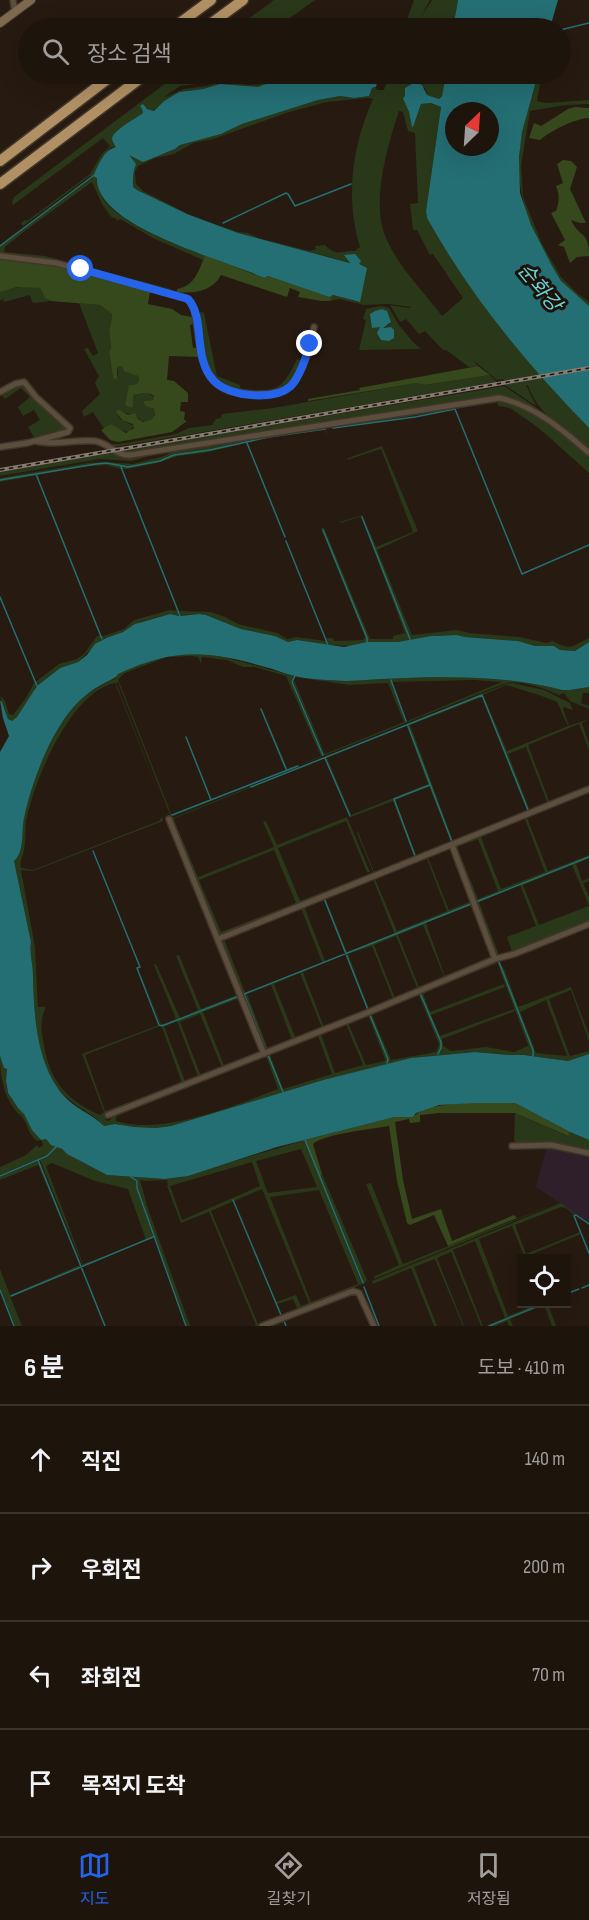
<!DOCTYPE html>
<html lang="ko">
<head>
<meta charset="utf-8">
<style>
  body { margin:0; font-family:"Sofia Sans Condensed","Noto Sans KR",sans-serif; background:#2a211a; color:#f1f3f6 }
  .controls { position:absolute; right:18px; bottom:18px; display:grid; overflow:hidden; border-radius:0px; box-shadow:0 6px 24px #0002 }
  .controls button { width:54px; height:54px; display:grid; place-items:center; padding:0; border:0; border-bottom:2px solid #3b332d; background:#1d140c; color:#f1f3f6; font:30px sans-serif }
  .compass { position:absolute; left:445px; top:102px; width:54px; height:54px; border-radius:50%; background:#1d140c; box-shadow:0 6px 24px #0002; rotate:25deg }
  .stop { position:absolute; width:18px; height:18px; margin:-14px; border:4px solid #2563eb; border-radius:50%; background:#fff }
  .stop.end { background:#2563eb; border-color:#fff; box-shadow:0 2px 6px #0008 }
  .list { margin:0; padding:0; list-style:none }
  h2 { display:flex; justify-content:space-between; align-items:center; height:78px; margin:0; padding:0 24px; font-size:26px }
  h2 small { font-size:20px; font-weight:400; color:#a09e9d }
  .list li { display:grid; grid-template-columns:39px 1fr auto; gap:18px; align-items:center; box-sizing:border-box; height:108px; padding:0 24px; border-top:2px solid #3b332d }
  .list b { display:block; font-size:22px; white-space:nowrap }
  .list em { font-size:20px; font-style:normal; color:#a09e9d }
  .icon { flex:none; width:33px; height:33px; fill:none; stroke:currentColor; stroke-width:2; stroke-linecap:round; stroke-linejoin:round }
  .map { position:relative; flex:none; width:589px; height:1326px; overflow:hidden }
  .search { position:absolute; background:#1d140c; box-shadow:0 6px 24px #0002; left:18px; right:18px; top:18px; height:66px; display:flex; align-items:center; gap:15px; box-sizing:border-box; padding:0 21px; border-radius:33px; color:#a09e9d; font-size:22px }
  .sheet { height:510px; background:#1d140c }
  nav { display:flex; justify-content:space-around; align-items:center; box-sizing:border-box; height:84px; border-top:2px solid #3b332d; background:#1d140c; font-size:16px; color:#a09e9d }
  nav a { display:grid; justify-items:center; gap:3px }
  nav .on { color:#2563eb }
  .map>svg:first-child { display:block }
  .industrial { fill:#2e1f2a }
  .green { fill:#293819; fill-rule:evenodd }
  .forest { fill:#35491d }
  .water { fill:#246f74; fill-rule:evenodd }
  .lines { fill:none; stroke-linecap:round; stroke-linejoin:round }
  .stream { stroke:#246f74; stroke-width:1.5 }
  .street-casing { stroke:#42362c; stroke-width:8 }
  .secondary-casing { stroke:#42362c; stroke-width:10 }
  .highway-casing { stroke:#42362c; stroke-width:13 }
  .street { stroke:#5b4e3c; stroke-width:5 }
  .secondary { stroke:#7d694d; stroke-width:8 }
  .highway { stroke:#b19164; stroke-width:10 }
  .rail-casing { stroke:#867b72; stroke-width:4 }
  .rail { stroke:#1e1108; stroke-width:1.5; stroke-dasharray:4.5; stroke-linecap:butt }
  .route { stroke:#2563eb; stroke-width:8 }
  .labels { text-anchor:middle; stroke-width:6; stroke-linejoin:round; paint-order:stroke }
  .water-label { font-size:20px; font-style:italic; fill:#66d6dd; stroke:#1e1108 }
</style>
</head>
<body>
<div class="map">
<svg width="589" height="1326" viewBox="0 0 589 1326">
  <rect width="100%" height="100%" fill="#271a10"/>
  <path class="industrial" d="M552,1142L589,1151V1223L536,1187L548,1143Z"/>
  <path class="green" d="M274,0H315L276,28H236Z
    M414,0H430L421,17L432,0H458L453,28H404Z
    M178,74H215L203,83L180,86L163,98L184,89L206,86L221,82L249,85H258L269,81L273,78L292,74L273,79L271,82L258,87L220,84L203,89L179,92L164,101L154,111L142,108L143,113L120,129L116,147H111C108,151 104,154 102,158C94,171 97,195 109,206C133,229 174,244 205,255L203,260L153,238L120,219L118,221L114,217L112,218L102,204L92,182L26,230L5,247L4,252L45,256L171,289V291L60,262L0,254V247L3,244L92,178L93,176H90L23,226L21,223L25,220L27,221L90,174L101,155L110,146L103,138L13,205L12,202L14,197Z
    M389,74H446L442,96L439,99L427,95L425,88L410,84L407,88L405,100L409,112L412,127L413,126L421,104L431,103L441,107L426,211L427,218C471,296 527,363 589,428V451C568,432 536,413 528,385H526L536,406L505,385L504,379L497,380L473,360L478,366L469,367L446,350H443L425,331L419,334L406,319L400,322L390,305L409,308L411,307L389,304L364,305L339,299L330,301L333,295L359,302L352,263L238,233L187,214L137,190L133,187L134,168L128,155C146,156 165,158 180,145L221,134L242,124L318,100L340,96L354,98L369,96L372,88H377L376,90H384ZM368,98L373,99C352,146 345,198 360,247L355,251C340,250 338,258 325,245L315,246L316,249L310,251L258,238L248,233L238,232L192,216L143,191L136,184L135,172L138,166L155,158L174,154L193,143L213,139L286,113L327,102ZM399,111L403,112L408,131L415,133L418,203L410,204L413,230H417L430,255L433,254L463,298L442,316C422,289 396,265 384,233C372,199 388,144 399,111Z
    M538,74H557L541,79L537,101L546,103L589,100V104L566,105L530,111L521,166L523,197L542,244L561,277L576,292L589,302V306C580,298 569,290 561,281C554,273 549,262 544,253C522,214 514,176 522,132C526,112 532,93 538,74Z
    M25,286L40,288L45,298L51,301L35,303L32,302L30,295L4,302L3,299L0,301V292L2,290Z
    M79,303L100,305L112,314V318L109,330L111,347L109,353L113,378L118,375L117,366H123L128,371L138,376L139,380L137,384L129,385L133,406V395L147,393L154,397L153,400L145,401L155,411L154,419C144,425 143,420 134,416C129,414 123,412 118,410L116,413L120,419L134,426L129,432L119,430L111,424L104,429L93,412L84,417L82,411L100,394L95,383L99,376L84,349L88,348L93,356L98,353Z
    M382,306L389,308L399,325L412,341L421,349L359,350L366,320L363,319L366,309ZM382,309L390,324L383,328L390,327L393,339L381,340L378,332L380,327H375L373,312Z
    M200,312L204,313L217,376L240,385V388C276,394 282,390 297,359L302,361C299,367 296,376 291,381C272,400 225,396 210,373C201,359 201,335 198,318Z
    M490,375L497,382L121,446L115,447L110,444H118L137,441L176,434L189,428L212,425L216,419L221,418L222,414L273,408L417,383L424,385Z
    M17,384L24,385L66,427L65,431L35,439L28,427L40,420L34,410L23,416L18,407L30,397L21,388L5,399L1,394Z
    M504,386L534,406L538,412L510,398L128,453L118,451Z
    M496,400C532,404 563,433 589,456V473L549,437L533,424L510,408L498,406L497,402L332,429L336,426Z
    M323,428H325L328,436L324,429C288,433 250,437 216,449L247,443L203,453L178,456L157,463L127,469H121L106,465L81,467L0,482V478L88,463L104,462L133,464L164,456L180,448Z
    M382,446L418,531L377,550L412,635L457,630L469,633L520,637L546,643L553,641C571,651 572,646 589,638V642L575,651L560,650L554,646H535L518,641L465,637L457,635H440L398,642H367L352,646L329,645L326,638H332L335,641L363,640L365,637L321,528H324L370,639H393V636L405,633L361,516L341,523L340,522L362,515L376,547L413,532L381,449L347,460L348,458Z
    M169,450L132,461L100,459L0,476V472L113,452L125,457Z
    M170,610L178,611L179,616L170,614L140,622L123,632L102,639L78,662L60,668L37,686L36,685C34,697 21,714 12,722L8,719L0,696L5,701L9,714L13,715L26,698L34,683L59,664L77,659L84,654L97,636H104L124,629L134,620Z
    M179,611L211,612L225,617L238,624L277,633L287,639L296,637L326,641L327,645L297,640L288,642L275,636L241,629L206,615L199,614L181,615Z
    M199,653C231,657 260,667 290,675C308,680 328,680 346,681C416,677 495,672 562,690H570L589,687V693H583L581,703L589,706V709L570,701L564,693L559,695C543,688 520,679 503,684L171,817L118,682L116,683L166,811L115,683C71,691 33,782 26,822C25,831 26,841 24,850C23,857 19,861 21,868L33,870L159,821L162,817L163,821L33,871L21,870L35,947L38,1007H45V1009C40,1019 41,1029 43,1040C49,1079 64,1099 100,1115L104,1112L82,1054L159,1025L160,1026L85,1055L105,1111L182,1083L162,1027L164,1026L185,1081L198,1077L177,1021L187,1017L162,1026L160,1024L139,971L161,1024H163L176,1019L154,965L156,964L180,1018L198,1010L176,956L179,955L201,1009L237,995L217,943L219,942L239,995L206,1009L240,996L258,1044L240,1002L237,999L203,1012L225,1068L107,1114L105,1118L106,1120L109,1121L116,1113L239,1065L240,1066L116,1114V1121C160,1136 236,1105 278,1089L266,1056L242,1066L243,1063L332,1027V1029L321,1034L335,1073L363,1065L346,1024L335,1026L357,1017V1019L348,1023L366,1065L385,1061V1059L368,1015L360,1018L358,1017L378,1009L371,1013L391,1060L436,1052L439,1044L418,993L381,1008L494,962L496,964L422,991L430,1012L504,984L505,987L431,1015L440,1036L514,1009L515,1011L442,1039L443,1046L451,1051L486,1047L514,1052L528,1046L530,1050L497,962L499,961L505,971L518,1007L571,987L589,1035V1042L571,990L549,999L570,1056L589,1051V1054L568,1061L524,1055H509L475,1052L412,1058L323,1080L171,1126L156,1128L134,1127L115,1124L104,1126C90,1111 72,1106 58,1089C35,1060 34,1009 33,974C33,963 29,953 31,942L14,861C24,853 21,833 23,821C30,783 54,722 84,697C94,689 105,683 116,678L118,674C144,662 170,654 199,653ZM192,656L198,657L201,664L202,657L227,660L243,667H255L286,676L321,756L300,765L287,768L262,708L286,769L298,766L172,816L118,679L125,673L167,657ZM295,677L349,685L388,683L404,722L325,754L294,680L293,682L324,754L323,755L291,682ZM391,680L393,682L474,680L502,682L405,722ZM546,1000L567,1056L536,1053L520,1012ZM200,1014L222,1068L201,1076L180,1022ZM318,1036L332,1074L283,1089L270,1055Z
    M512,683L544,690L570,703L573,710L564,707L563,709L569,726L589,719L582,723L589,744V750L579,724L528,745L549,801L589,785V788L548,804L526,747L508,754L530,811L523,815L527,810L482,697L410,725L453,841L466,836L447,845V843L451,841L429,786L395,800L416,855L444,844V846L374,874L357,833L358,832L374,872L414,856L393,801L351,817L326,759L327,758L351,815L428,784L407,726L410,731L409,724L175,818L174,820L198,877L274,847L263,822L266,821L277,845L347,817L369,870L370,872H367L346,821L278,848L300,901L369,874L371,876L218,935L171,820L173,818L506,684ZM506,685L539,695L557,702L568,726L507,751L483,695ZM274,850L296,903L221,932L199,880Z
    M562,801V803L527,818L548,871L589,855V858L576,864L582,881L589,878V881L583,883L589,897V905L572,865L523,885L539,925L589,906V921L512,952L507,937L536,926L520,885L479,902L499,955L511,951L512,953L497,958L454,846L520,818V820L481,837L501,889L545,872L525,819H522ZM478,839L498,891L478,899L457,847Z
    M450,847L428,858L449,910L472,901L474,902L491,950L474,904L426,923L445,977L460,974L445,979L423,925L398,935L419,987L441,979V981L418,990L396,936L374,945L395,998L416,991L374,1009L393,999L372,946L348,954L369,1009L372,1010L311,1034L322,1028L300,973L274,984L296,1039L308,1035L274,1049L292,1040L271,985L247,994L268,1049L270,1050H266L244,994L346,954L303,972L324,1027L368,1009L323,898L304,906L325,961L322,962L301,908L224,939L245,992L243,994L265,1051L262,1049L221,941L222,938L356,883V885L325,898L347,952L393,934L394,932L373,879L359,882L391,870L392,871L375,879L397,931L447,911L427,859L396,870L394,869Z
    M0,1056L4,1068L7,1069C7,1077 5,1085 8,1093C12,1102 21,1108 25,1116C31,1125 34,1132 41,1140L46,1139C52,1146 61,1147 67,1154L107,1175L165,1179L181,1177L305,1140L362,1284L298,1310L293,1299L277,1304L276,1302L296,1295L301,1306L309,1303L262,1189L211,1211L258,1324L280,1315L281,1317L259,1326H253L256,1325L209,1212L181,1223L167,1186L168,1185L167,1180L145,1181L140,1180L148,1209L190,1326H187L138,1189V1181L134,1179L136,1182L137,1189L153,1236L146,1240L128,1189L95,1181L52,1163L46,1166L83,1264L111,1254L83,1266L40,1160L47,1157L56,1147L47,1155L0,1175V1167L26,1155L37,1145L39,1148L43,1145L41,1140L37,1141C26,1131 29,1126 22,1117C20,1114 17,1113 15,1110C3,1094 0,1076 0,1056ZM301,1149L317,1187L268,1193L256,1161ZM252,1162L260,1186L182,1220L170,1186ZM319,1190L358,1284L311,1302L270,1197Z
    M515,1113L567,1136L570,1132L589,1140V1151L553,1142L517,1143L514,1141Z
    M38,1161L82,1267L10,1296L22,1326H15L0,1288V1269L10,1295L80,1265L38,1165L0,1180V1177Z
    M322,1174L367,1280L364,1284L320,1177Z
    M371,1183L403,1264L560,1202L374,1279L375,1276L399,1265L366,1184Z
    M561,1203L589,1224L576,1215H574L566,1208L561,1207L515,1225L526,1254L580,1232L581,1234L527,1256L528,1258H525L512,1226L479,1239L508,1316L538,1304H542L531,1309L548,1304L556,1326H552L544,1305L510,1319L513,1326H509L507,1321L495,1326H486L505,1318L475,1241L453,1250L483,1326H481L451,1252L437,1258L464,1326H463L435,1259L414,1267L437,1326H434L411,1268L373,1284L372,1281Z"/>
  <path class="forest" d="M575,107L589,108V118C574,119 552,130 540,140L529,138L534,123L541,126L568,109Z
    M563,160L571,161L577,167L570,189L586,223H580L571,220C580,239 589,230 589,256L577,257L570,263L564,247L558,245L565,240L551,213L556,211C559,201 560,196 556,186L563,183L557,164Z
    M205,255L264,278L268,276L329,297L333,295L330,301H322L298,297L300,292L290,288L287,297L221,275C213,291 194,294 177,292V289C195,286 199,270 205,255Z
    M0,258C52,263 101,276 150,292L148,304L172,309L181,315L192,317L193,324L190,325L193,348L198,347L199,357L169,356L167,380L174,381L188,393V402H181L180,411L185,412L184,420L187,421L172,432L118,442L110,440L101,430L111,424L126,433L134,428L133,424C119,419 126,423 116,413L118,409L128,415L135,413L137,418L143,422L151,420L155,415L154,409L146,406L143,403L145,401L153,400L154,396C147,391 141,394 133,395V406L131,408L125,405L129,385L137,384L139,380L138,376L124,371L122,366L117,367V380L113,378L109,352L111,347L109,330L112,318V314L100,305L51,301L45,298L40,288L17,287L0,292Z
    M478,366L490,375L424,385L417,383L308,401V399L360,390L359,388Z
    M462,1103H515L570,1132L568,1136L515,1113H440L420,1115V1122L410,1123L409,1119L395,1122L403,1180L412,1219L441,1209L452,1241L514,1215L517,1218L448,1246L434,1215L410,1225L407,1223L397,1181L389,1126C372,1129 323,1134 313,1144L322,1174L320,1177L305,1140L395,1117H413C424,1105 447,1105 462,1103Z"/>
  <path class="water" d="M458,0H558L550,28H453Z
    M292,74H380L381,76L378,78L376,87L372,88L369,96L354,98L340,96L318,100L242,124L221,134L180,145L175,149L143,162L129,155L136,164C133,170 133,181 133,187L137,190L187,214L238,233L350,263L344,255L355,254L361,261L359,264L367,268L360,302L333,295L329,297L268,276L264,278C227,260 95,228 97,178L93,176C99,165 103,150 116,147C114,144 112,141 112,138C114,130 136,118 143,113L142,109L140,106L143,104L147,109L154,111L164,101L179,92L203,89L220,84L258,87L271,82L272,79Z
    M446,74H538L522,132L519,157L520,193L531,225L552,266L561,281L589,306V428C526,363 471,297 427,218L426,211L441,107L431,103L421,104L413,127H412L409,112L403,98L405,96V88L415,82L422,85L427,95L439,99L442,96ZM454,111H490V147H454Z
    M382,309L387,311L391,322L383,328L391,327L394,330V338L389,341L381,340L377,333L380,327L372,328L370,314L375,311Z
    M170,614L179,616L199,614L206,615L241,629L275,636L288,642L297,640L344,647L367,642H398L431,636L457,635L465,637L518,641L535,646H554L560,650L575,651L589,642V687L570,690H562C496,672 415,677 346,681C328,680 309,680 291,675C282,673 274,669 265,667C206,650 175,648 118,674L116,677C105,683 94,688 85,696C54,721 32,780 24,818C21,831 25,852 14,861L31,942C29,953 33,963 33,975C34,1015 36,1063 63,1095C75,1109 92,1114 104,1126L115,1124L134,1127L156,1128L171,1126L323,1080L411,1058L475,1052L509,1055H524L568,1061L589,1054V1140L570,1132L515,1103H474L439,1105L416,1113L413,1117H395L277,1147L188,1176L165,1179L107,1175L67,1154L62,1149L51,1145L46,1139L41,1140L32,1130L24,1114L18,1108L8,1093L6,1081L7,1069L4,1068L0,1056V752L9,736L3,718L0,700L2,702L8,719L12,721L17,717L37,686L60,668L78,662L87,655L95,644L106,638L123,632L135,624Z"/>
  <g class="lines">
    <path class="stream" d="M560,30L589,23
      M223,223L286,193L288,194L295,206L351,184
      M0,246L93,176
      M333,428L415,417L455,409L522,574L589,545
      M247,443L285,537
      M121,467L180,616
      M36,474L102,639
      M0,480L96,464L107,463L128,467L160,461L174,455L210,450L269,437L325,429
      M362,517L410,639
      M323,530L367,638V642
      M286,541L328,645
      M0,597L37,686
      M295,676L292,682L323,755
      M391,680L406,721
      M261,709L286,769
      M408,726L452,842
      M186,737L211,800
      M325,758L350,816
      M251,787L482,695L528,810
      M172,815L298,766
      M93,851L140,967L137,968L159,1025L162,1026L239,996
      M415,856L394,799L430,785
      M468,880L497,956
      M324,898L368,1010
      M476,902L589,857
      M499,962L533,1050V1057
      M420,993L441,1042V1048L438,1054
      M370,1015L388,1059L387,1063
      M266,1050L244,994L471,904
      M268,1055L283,1092
      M305,1140L363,1283
      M38,1160L105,1326
      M0,1176L47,1156L56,1147
      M131,1177L137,1181V1188L186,1326
      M233,1200L281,1315
      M589,1224L576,1215L574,1216L589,1253
      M364,1287L379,1326
      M582,1288L589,1285
      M0,1290L14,1326
      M566,1294L579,1289
      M11,1296L153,1237
      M284,1321L286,1326
      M489,1326L543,1304"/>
    <defs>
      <path id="street" d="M13,0L15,12
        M0,256L56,263L186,298C196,305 195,316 197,327C203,373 210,398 264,394C274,394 286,392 293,383C304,370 311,344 314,327
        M0,392L15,384L24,382L36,397L70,428L68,432L27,443L0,447
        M36,441C56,446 75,439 95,441C109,443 116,456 130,455L499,398C534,405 563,430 589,453
        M169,819L264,1054
        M452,845L495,959
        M218,939L589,789
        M108,1115L369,1012L495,959L514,954L589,924
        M512,1146L551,1145L589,1153
        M262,1326L353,1291L359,1293L374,1326"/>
      <path id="secondary" d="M0,23L31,0"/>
      <path id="highway" d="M173,28L211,0
        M205,28L243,0
        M0,161L114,74
        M0,184L146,74"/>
    </defs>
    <use href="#street" class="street-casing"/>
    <use href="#secondary" class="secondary-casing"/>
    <use href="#highway" class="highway-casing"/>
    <use href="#street" class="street"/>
    <use href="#secondary" class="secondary"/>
    <use href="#highway" class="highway"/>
    <defs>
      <path id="rail" d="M0,470L589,368"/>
    </defs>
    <use href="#rail" class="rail-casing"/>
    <use href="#rail" class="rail"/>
  </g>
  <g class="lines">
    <path class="route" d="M81,269L188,299C206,319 192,358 214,381C230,397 274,401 291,386C299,378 307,355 310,344"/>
  </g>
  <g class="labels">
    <g class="water-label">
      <text transform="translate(540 287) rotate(50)" y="7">순화강</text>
    </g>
  </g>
</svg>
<div class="controls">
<button><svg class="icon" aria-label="locate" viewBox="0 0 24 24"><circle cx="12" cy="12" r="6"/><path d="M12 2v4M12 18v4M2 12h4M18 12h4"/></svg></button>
</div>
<svg class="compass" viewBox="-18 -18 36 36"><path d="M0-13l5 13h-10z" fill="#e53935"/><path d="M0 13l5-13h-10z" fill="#a09e9d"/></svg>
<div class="stop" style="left:81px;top:269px"></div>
<div class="stop end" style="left:310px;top:344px"></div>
<div class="search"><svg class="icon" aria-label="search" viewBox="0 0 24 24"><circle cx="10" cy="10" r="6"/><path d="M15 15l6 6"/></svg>장소 검색</div>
</div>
<section class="sheet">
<h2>6 분<small>도보 · 410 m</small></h2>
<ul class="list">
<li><svg class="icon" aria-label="ahead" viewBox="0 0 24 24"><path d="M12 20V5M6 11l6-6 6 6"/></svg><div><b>직진</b></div><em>140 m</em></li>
<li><svg class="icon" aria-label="right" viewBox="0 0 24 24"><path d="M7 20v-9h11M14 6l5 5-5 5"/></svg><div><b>우회전</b></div><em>200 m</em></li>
<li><svg class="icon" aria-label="left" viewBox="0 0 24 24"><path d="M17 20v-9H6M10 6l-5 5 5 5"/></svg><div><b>좌회전</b></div><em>70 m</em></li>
<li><svg class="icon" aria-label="arrive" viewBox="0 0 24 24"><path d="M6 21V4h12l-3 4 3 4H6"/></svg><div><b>목적지 도착</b></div></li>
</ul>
</section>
<nav>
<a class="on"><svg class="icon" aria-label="map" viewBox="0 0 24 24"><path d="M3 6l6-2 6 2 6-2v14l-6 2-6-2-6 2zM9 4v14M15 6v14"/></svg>지도</a>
<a><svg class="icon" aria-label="directions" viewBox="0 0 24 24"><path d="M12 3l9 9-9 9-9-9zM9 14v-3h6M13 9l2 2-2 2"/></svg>길찾기</a>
<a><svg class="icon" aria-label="saved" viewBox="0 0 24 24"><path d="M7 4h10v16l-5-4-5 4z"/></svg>저장됨</a>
</nav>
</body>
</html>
